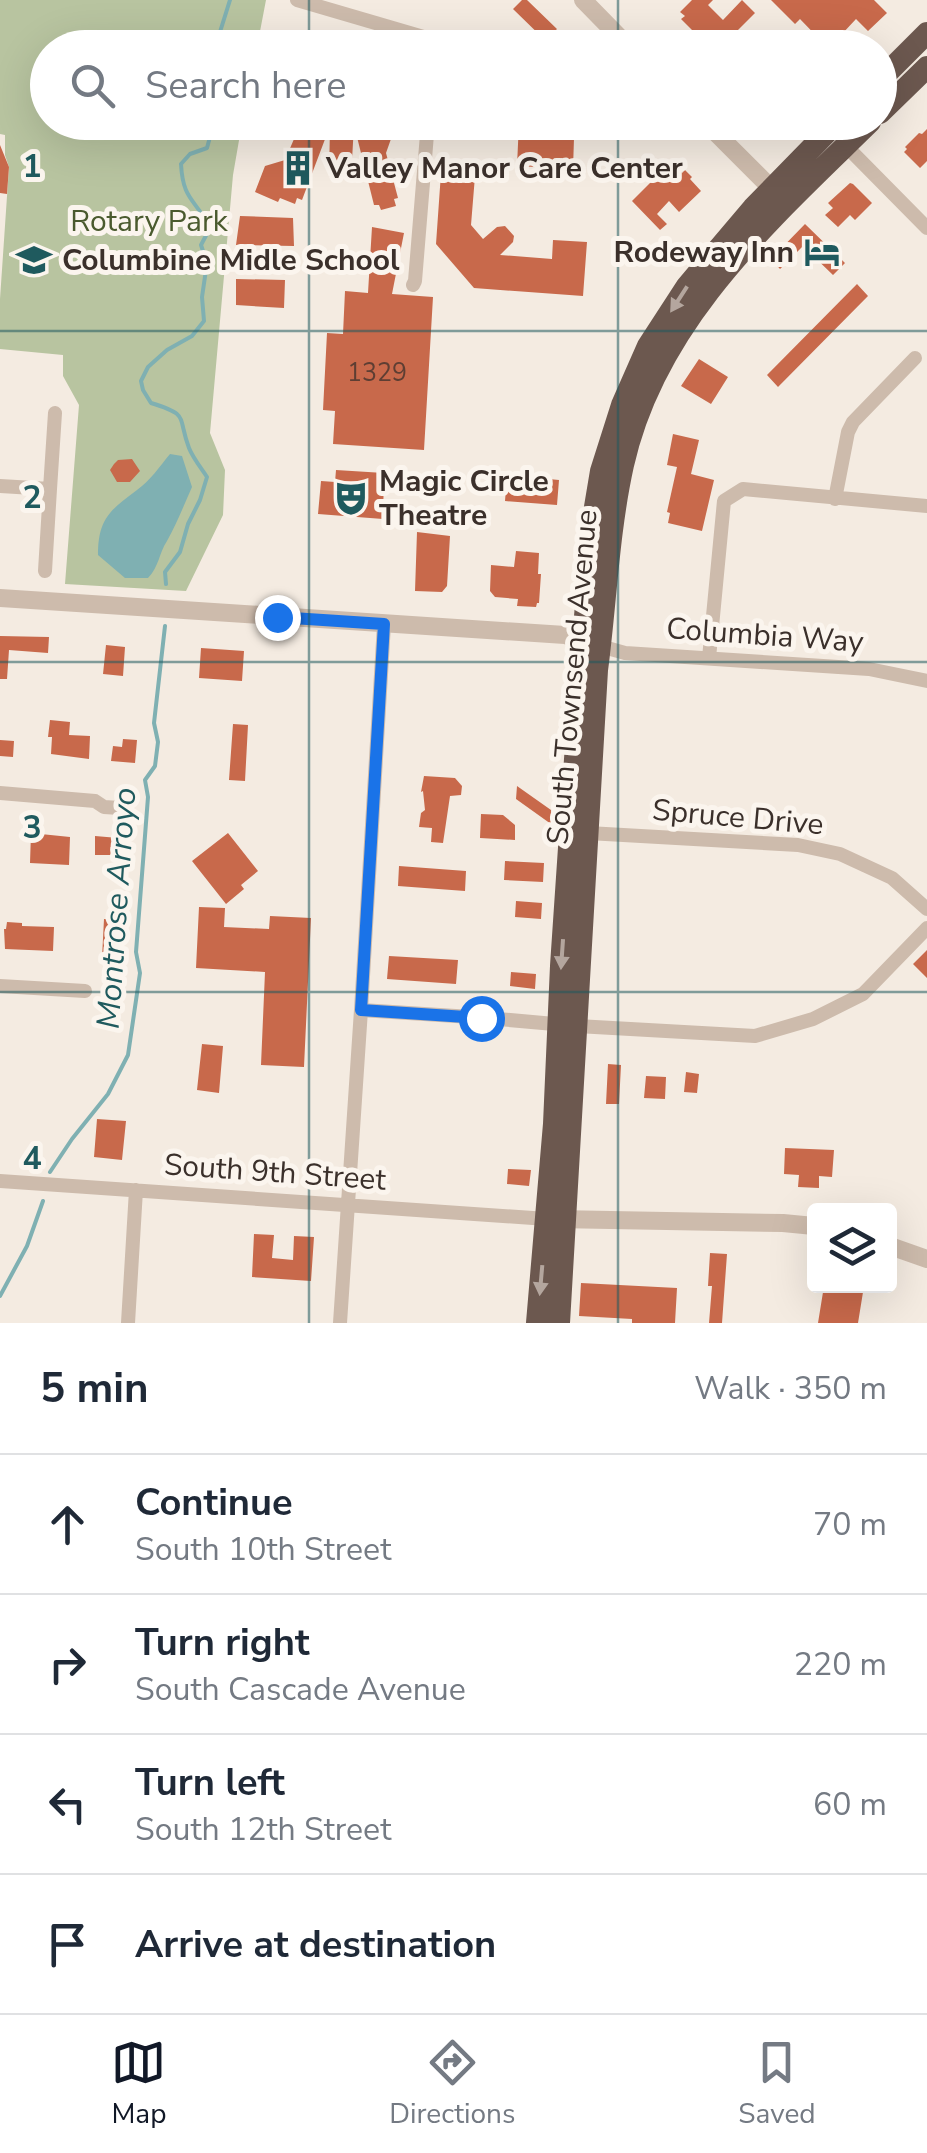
<!DOCTYPE html>
<html lang="en">
<head>
<meta charset="utf-8">
<style>
  body { margin:0; font-family:"Nunito Sans",sans-serif; background:#f2f2f3; color:#1f2937 }
  .controls { position:absolute; right:30px; bottom:30px; display:grid; overflow:hidden; border-radius:10px; box-shadow:0 10px 40px #0002 }
  .controls button { width:90px; height:90px; display:grid; place-items:center; padding:0; border:0; border-bottom:2px solid #e0e1e3; background:#fff; color:#1f2937; font:50px sans-serif }
  .stop { position:absolute; width:30px; height:30px; margin:-22px; border:8px solid #1a73e8; border-radius:50%; background:#fff }
  .stop.end { background:#1a73e8; border-color:#fff; box-shadow:0 2px 10px #0008 }
  .list { margin:0; padding:0; list-style:none }
  h2 { display:flex; justify-content:space-between; align-items:center; height:130px; margin:0; padding:0 40px; font-size:42px }
  h2 small { font-size:32px; font-weight:400; color:#747a83 }
  .list li { display:grid; grid-template-columns:65px 1fr auto; gap:30px; align-items:center; box-sizing:border-box; height:140px; padding:0 40px; border-top:2px solid #e0e1e3 }
  .list b { display:block; font-size:38px; white-space:nowrap }
  .list p { margin:0; font-size:32px; white-space:nowrap; color:#747a83 }
  .list em { font-size:32px; font-style:normal; color:#747a83 }
  .icon { flex:none; width:55px; height:55px; fill:none; stroke:currentColor; stroke-width:2; stroke-linecap:round; stroke-linejoin:round }
  .map { position:relative; flex:none; width:927px; height:1323px; overflow:hidden }
  .search { position:absolute; background:#fff; box-shadow:0 10px 40px #0002; left:30px; right:30px; top:30px; height:110px; display:flex; align-items:center; gap:25px; box-sizing:border-box; padding:0 35px; border-radius:55px; color:#747a83; font-size:38px }
  .sheet { height:690px; background:#fff }
  nav { display:flex; justify-content:space-around; align-items:center; box-sizing:border-box; height:140px; border-top:2px solid #e0e1e3; background:#fff; font-size:28px; color:#747a83 }
  nav a { display:grid; justify-items:center; gap:5px }
  nav .on { color:#111827 }
  .map>svg:first-child { display:block }
  .green { fill:#b8c4a0 }
  .water { fill:#7fb0b2 }
  .lines { fill:none; stroke-linecap:round; stroke-linejoin:round }
  .stream { stroke:#7fb0b2; stroke-width:4 }
  .building { fill:#c8694b }
  .minor { stroke:#cdbbac; stroke-width:14 }
  .tertiary { stroke:#cdbbac; stroke-width:18 }
  .trunk { stroke:#6c584f; stroke-width:22 }
  .oneway { fill:#b4a69e }
  .route { stroke:#1a73e8; stroke-width:12 }
  .grid { fill:none; stroke:#1f5a5e; stroke-width:2.5; stroke-opacity:0.55 }
  .labels { text-anchor:middle; stroke-width:10; stroke-linejoin:round; paint-order:stroke }
  .number-label { font-size:25px; fill:#5e3e33 }
  .poi-label { font-size:30px; font-weight:bold; fill:#3b302b; stroke:#fbf5ee; text-anchor:start }
  .park-label { font-size:30px; fill:#4a5a2e; stroke:#fbf5ee }
  .street-label { font-size:30px; fill:#3b302b; stroke:#fbf5ee }
  .water-label { font-size:32px; font-style:italic; fill:#1f5a5e; stroke:#fbf5ee }
  .grid-label { font-size:32px; text-anchor:middle; font-weight:bold; fill:#1f5a5e; stroke:#fbf5ee; stroke-width:10; stroke-linejoin:round; paint-order:stroke }
</style>
</head>
<body>
<div class="map">
<svg width="927" height="1323" viewBox="0 0 927 1323">
  <rect width="100%" height="100%" fill="#f4ebe1"/>
  <path class="green" d="M0,0H266L257,47L48,48V122L242,123L233,175L210,433L225,470L223,515L186,591L65,584L79,405L63,376V355L0,349V299L9,167L5,155V135L0,134Z"/>
  <path class="water" d="M170,454L182,456L192,487C184,505 177,523 167,541C159,553 159,567 148,578H125L98,555C98,519 110,510 137,490C150,481 160,466 170,454Z"/>
  <g class="lines">
    <path class="stream" d="M215,48L230,0
      M166,584L165,572L180,552L188,524L200,500L207,477C201,468 193,458 189,448C177,416 190,415 151,403L143,390L141,381L148,367L167,350L192,336L204,321L202,297L207,263L201,245L210,228C195,198 183,201 181,164L190,154L207,148L214,122
      M50,1172L72,1139L108,1094L128,1055L140,973L136,952L148,797L145,780L155,766L158,742L154,723L165,626
      M0,1296L27,1246L43,1201"/>
  </g>
  <path class="building" d="M522,0H527L557,29L553,33L574,48H553L513,9Z
    M692,0H713L708,5L723,20L742,0L755,13L736,32L751,48H700L705,43L681,19L685,16L680,12Z
    M771,0H874L887,13L868,31L856,19L842,34L856,48H828L800,19L795,24Z
    M373,34L408,46V48H347Z
    M255,122H397L386,153L398,198L394,199L396,206L381,210L379,205H374L354,125L351,178L329,177L330,126L302,200L297,198L295,204L280,198L278,202L255,192L265,166L285,160L294,139L254,134Z
    M519,122H557L556,137L574,138L573,169L517,166Z
    M927,129V161L920,168L904,152L907,149L905,147L919,133L922,134Z
    M0,145L9,167L7,194L0,193Z
    M671,162L682,173L685,170L692,177L690,179L701,191L679,212L669,201L657,214L667,224L660,230L632,201Z
    M455,168L468,169V176H475L471,225L483,239L497,227L505,226L514,236L513,242L500,255L552,259L553,240L587,242L583,296L474,288L436,244L441,173L455,174Z
    M850,183L853,184L872,203L855,220L850,215L838,227L825,215L833,208L828,203Z
    M240,216L293,218L294,246L236,245Z
    M805,224L845,263L833,275L803,246L780,269L771,259Z
    M372,227L404,233L392,294L433,297L424,450L333,444L335,411L323,410L327,333L343,334L345,291L368,293Z
    M236,279L285,280L284,308L236,305Z
    M857,284L868,296L778,387L767,375Z
    M699,359L728,377L711,404L681,386Z
    M673,434L699,440L691,474L714,480L702,531L668,523L670,513L667,512L677,467L667,465Z
    M132,459L140,471L130,482H117L110,470L114,464L118,460Z
    M336,470L384,473L383,519L318,514L321,481L335,482Z
    M507,475L559,480L557,505L505,501Z
    M417,532L450,536L447,586L442,592L415,591Z
    M516,551L539,553L538,574H541L539,603H537L536,607L517,606L518,599L495,597L490,591L491,565L514,567Z
    M0,636L49,637L48,653L9,650L7,679H0Z
    M106,645L125,647L123,676L103,674Z
    M201,648L244,651L242,681L199,678Z
    M50,720L70,722L69,735L90,736L89,759L51,754L52,737H48Z
    M233,724L248,725L245,781L229,780Z
    M123,739L137,740L135,763L111,761L113,746L122,747Z
    M0,740L14,741L13,757L0,756Z
    M424,776L455,778L462,786L461,795L450,796L443,843L431,842L432,828L419,827L421,813L425,810L423,791L421,792Z
    M517,786L551,810V824L516,799Z
    M481,814L503,815L515,825V840L480,838Z
    M31,833L70,837L69,865L30,863Z
    M228,833L258,871L241,885L244,889L226,904L192,861Z
    M95,836L130,839L129,863L114,862L113,855H95Z
    M505,861L544,863L543,882L504,880Z
    M399,866L466,871L465,891L398,886Z
    M516,901L542,903L541,919L515,917Z
    M199,907L225,908L224,927L269,929L270,916L311,918L304,1067L261,1065L265,972L196,968Z
    M104,919L119,920L116,959L102,958Z
    M7,922L22,923V926L54,927L53,951L5,949L4,929H6Z
    M927,950V978L913,964Z
    M389,956L458,960L456,984L387,979Z
    M511,972L536,974L535,989L510,986Z
    M202,1044L223,1046L219,1093L197,1090Z
    M608,1064L621,1065L619,1104H606Z
    M686,1072L699,1074L697,1093L684,1092Z
    M646,1076L666,1077L665,1099L644,1098Z
    M97,1119L126,1121L122,1160L94,1157Z
    M785,1148L834,1150L832,1177L819,1176V1188L798,1187L799,1175L784,1174Z
    M508,1169L531,1170L529,1186L507,1184Z
    M254,1234L274,1235L272,1258L293,1260L294,1236L314,1237L311,1281L252,1277Z
    M710,1253L727,1254L722,1323H709L712,1286H708Z
    M581,1283L677,1288L675,1323H632V1319L579,1316Z
    M824,1286H864L858,1323H818Z"/>
  <g class="lines">
    <path class="minor" d="M297,0L461,48
      M846,146L927,228
      M413,285L415,281L428,122
      M0,486L50,489L45,571
      M50,489L55,413
      M835,499L848,432L853,422L915,358
      M600,646L625,653L869,669L927,681
      M709,658L724,501L743,489L927,506
      M0,793L95,801L104,807L120,808
      M588,833L798,845L840,854L892,878L927,909
      M0,986L85,991
      M361,1010L487,1018L577,1026L755,1036L813,1019L863,994L927,928
      M0,1181L547,1219
      M128,1323L136,1190
      M340,1323L361,1010L384,624"/>
    <path class="tertiary" d="M583,0L630,48
      M705,122L779,196
      M0,598L565,635L595,645
      M555,1219L783,1223L814,1226
      M890,1246L927,1259"/>
    <path class="trunk" d="M880,80L927,33
      M880,113L927,67
      M537,1323L554,1124L561,966L583,641L593,519L601,471L622,405L648,346L687,286L753,208L837,122
      M559,1323L597,670C606,602 608,533 623,465C655,321 769,221 870,122"/>
  </g>
  <defs><path id="oneway-solid" d="M-6-.8H1V-3.2L6.5 0L1 3.2V.8H-6Z" transform="scale(2.5)"/></defs>
  <g class="oneway">
    <use href="#oneway-solid" transform="translate(679 299) rotate(123)"/>
    <use href="#oneway-solid" transform="translate(562 954) rotate(94)"/>
    <use href="#oneway-solid" transform="translate(541 1280) rotate(95)"/>
  </g>
  <g class="lines">
    <path class="route" d="M277,617L384,624L361,1010L481,1018"/>
  </g>
  <path class="grid" d="M309,0V48M618,0V48M309,122V1323M618,122V1323M0,331H927M0,662H927M0,992H927"/>
  <defs>
    <symbol id="building-bare" viewBox="-9 -9 18 18"><path d="M-4-6H4V6H1V3H-1V6H-4ZM-2.5-4.3h1.7v1.8h-1.7ZM.8-4.3h1.7v1.8H.8ZM-2.5-1h1.7V.8h-1.7ZM.8-1h1.7V.8H.8Z" fill="#1f5a5e" stroke="#fbf5ee" stroke-width="2.5" paint-order="stroke"/></symbol>
    <symbol id="hotel-bare" viewBox="-9 -9 18 18"><path d="M-6-4.5h1.5V1H6V5H4.5V3h-9V5H-6ZM-4 0a1.8 1.8 0 1 1 3.6 0ZM.5 0V-2.5h3Q6-2.5 6 0Z" fill="#1f5a5e" stroke="#fbf5ee" stroke-width="2.5" paint-order="stroke"/></symbol>
    <symbol id="school-bare" viewBox="-9 -9 18 18"><path d="M0-5L7-2L0 1L-7-2ZM-4 1L0 2.5L4 1V4Q0 6-4 4Z" fill="#1f5a5e" stroke="#fbf5ee" stroke-width="2.5" paint-order="stroke"/></symbol>
    <symbol id="theatre-bare" viewBox="-9 -9 18 18"><path d="M-5-5.5Q0-4 5-5.5V0Q5 5 0 6Q-5 5-5 0ZM-3.3-2.5H-1v1.5H-3.3ZM1-2.5H3.3v1.5H1ZM-2.8 1Q0 5.5 2.8 1Z" fill="#1f5a5e" stroke="#fbf5ee" stroke-width="2.5" paint-order="stroke"/></symbol>
  </defs>
  <g fill-rule="evenodd">
    <use href="#building-bare" x="273" y="143" width="50" height="50"/>
    <use href="#hotel-bare" x="797" y="227" width="50" height="50"/>
    <use href="#school-bare" x="9" y="235" width="50" height="50"/>
    <use href="#theatre-bare" x="326" y="473" width="50" height="50"/>
  </g>
  <g class="labels">
    <g class="number-label">
      <text x="377" y="381">1329</text>
    </g>
    <g class="poi-label">
      <text x="326" y="178">Valley Manor Care Center</text>
      <text x="794" y="262" text-anchor="end">Rodeway Inn</text>
      <text x="62" y="270">Columbine Midle School</text>
      <text x="379" y="491">Magic Circle<tspan x="379" dy="34">Theatre</tspan></text>
    </g>
    <g class="park-label">
      <text x="149" y="231">Rotary Park</text>
    </g>
    <g class="street-label">
      <text transform="translate(765 635) rotate(4)" y="10">Columbia Way</text>
      <text transform="translate(572 677) rotate(-85)" y="10">South Townsend Avenue</text>
      <text transform="translate(738 817) rotate(5)" y="10">Spruce Drive</text>
      <text transform="translate(275 1172) rotate(4)" y="10">South 9th Street</text>
    </g>
    <g class="water-label">
      <text transform="translate(116 908) rotate(-86)" y="11">Montrose Arroyo</text>
    </g>
  </g>
  <g class="grid-label">
    <text x="32" y="177">1</text>
    <text x="32" y="508">2</text>
    <text x="32" y="838">3</text>
    <text x="32" y="1169">4</text>
  </g>
</svg>
<div class="controls">
<button><svg class="icon" aria-label="layers" viewBox="0 0 24 24"><path d="M12 4l9 5-9 5-9-5zM3 14l9 5 9-5"/></svg></button>
</div>
<div class="stop" style="left:481px;top:1018px"></div>
<div class="stop end" style="left:277px;top:617px"></div>
<div class="search"><svg class="icon" aria-label="search" viewBox="0 0 24 24"><circle cx="10" cy="10" r="6"/><path d="M15 15l6 6"/></svg>Search here</div>
</div>
<section class="sheet">
<h2>5 min<small>Walk · 350 m</small></h2>
<ul class="list">
<li><svg class="icon" aria-label="ahead" viewBox="0 0 24 24"><path d="M12 20V5M6 11l6-6 6 6"/></svg><div><b>Continue</b><p>South 10th Street</p></div><em>70 m</em></li>
<li><svg class="icon" aria-label="right" viewBox="0 0 24 24"><path d="M7 20v-9h11M14 6l5 5-5 5"/></svg><div><b>Turn right</b><p>South Cascade Avenue</p></div><em>220 m</em></li>
<li><svg class="icon" aria-label="left" viewBox="0 0 24 24"><path d="M17 20v-9H6M10 6l-5 5 5 5"/></svg><div><b>Turn left</b><p>South 12th Street</p></div><em>60 m</em></li>
<li><svg class="icon" aria-label="arrive" viewBox="0 0 24 24"><path d="M6 21V4h12l-3 4 3 4H6"/></svg><div><b>Arrive at destination</b></div></li>
</ul>
</section>
<nav>
<a class="on"><svg class="icon" aria-label="map" viewBox="0 0 24 24"><path d="M3 6l6-2 6 2 6-2v14l-6 2-6-2-6 2zM9 4v14M15 6v14"/></svg>Map</a>
<a><svg class="icon" aria-label="directions" viewBox="0 0 24 24"><path d="M12 3l9 9-9 9-9-9zM9 14v-3h6M13 9l2 2-2 2"/></svg>Directions</a>
<a><svg class="icon" aria-label="saved" viewBox="0 0 24 24"><path d="M7 4h10v16l-5-4-5 4z"/></svg>Saved</a>
</nav>
</body>
</html>
